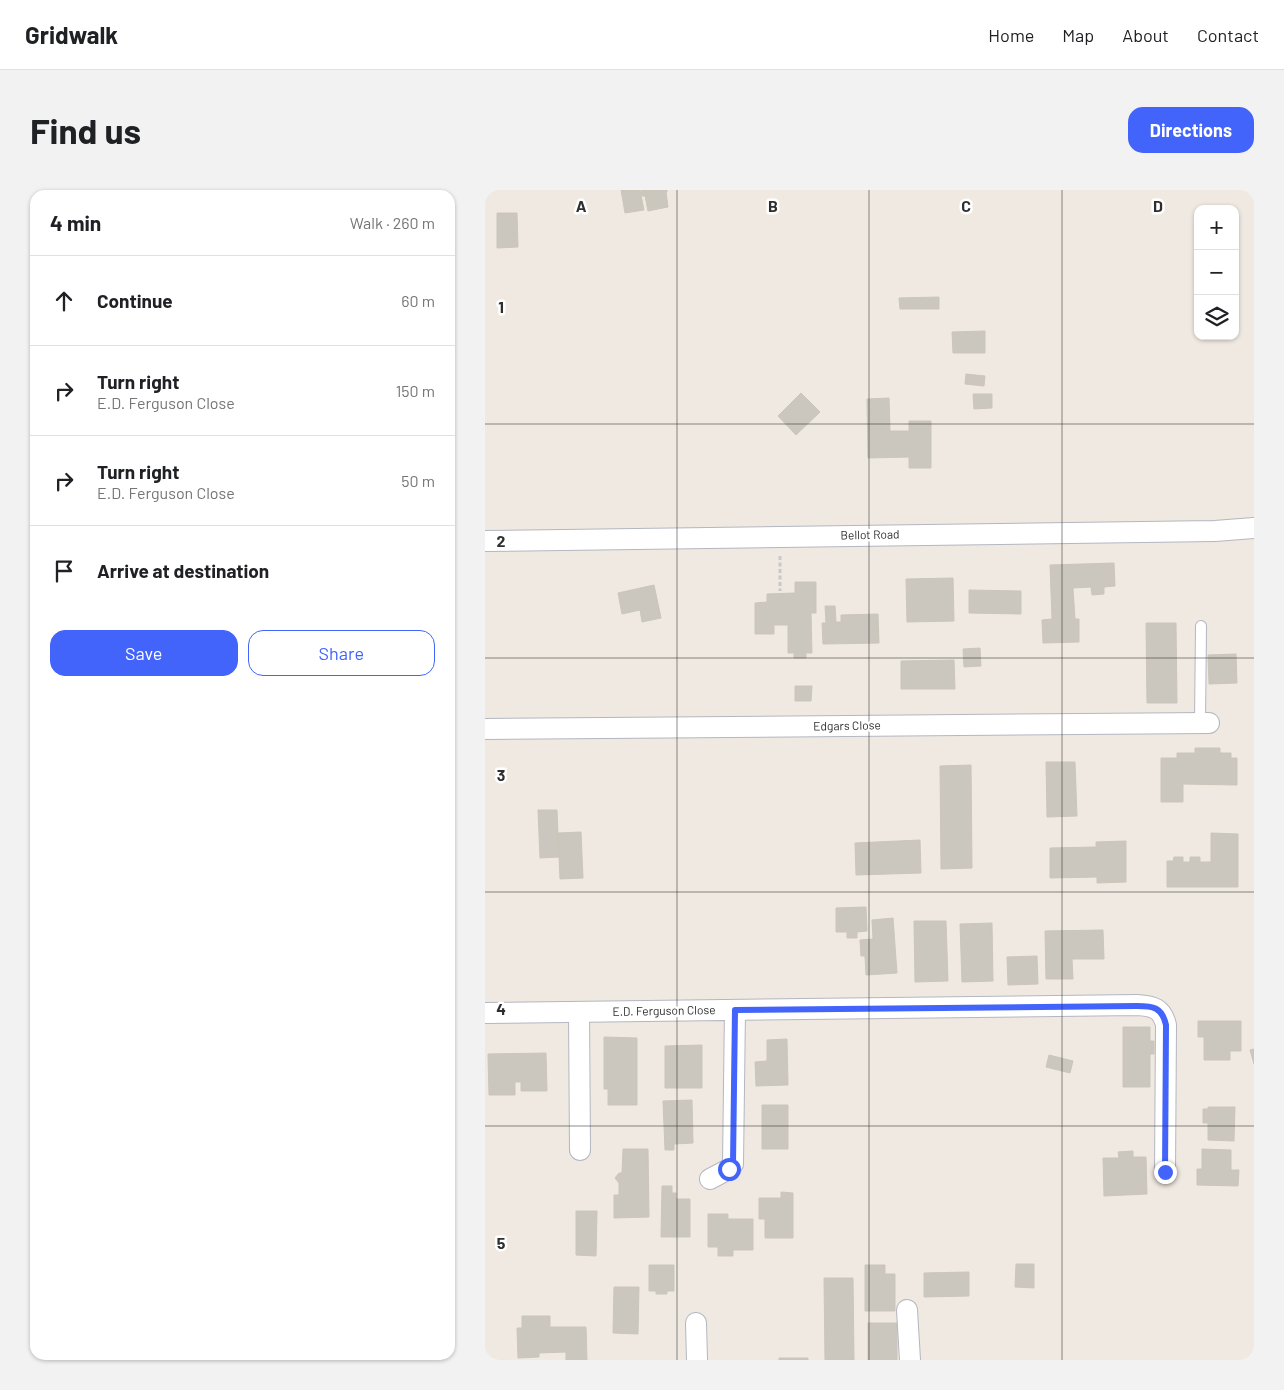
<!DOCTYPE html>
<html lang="en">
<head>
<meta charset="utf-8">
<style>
  body { margin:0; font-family:Barlow,sans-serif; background:#f2f2f2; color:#202124 }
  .controls { position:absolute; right:15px; top:15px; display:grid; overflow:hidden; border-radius:10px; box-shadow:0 1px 4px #0004 }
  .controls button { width:45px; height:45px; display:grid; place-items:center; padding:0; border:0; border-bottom:1px solid #e0e0e0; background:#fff; color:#202124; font:25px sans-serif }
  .stop { position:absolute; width:15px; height:15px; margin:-11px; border:4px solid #4264fb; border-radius:50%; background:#fff }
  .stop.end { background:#4264fb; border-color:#fff; box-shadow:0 1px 5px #0008 }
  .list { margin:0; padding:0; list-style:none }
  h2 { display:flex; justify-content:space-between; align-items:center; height:65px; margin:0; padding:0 20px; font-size:21px }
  h2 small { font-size:16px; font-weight:400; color:#757577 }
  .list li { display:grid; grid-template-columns:32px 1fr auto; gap:15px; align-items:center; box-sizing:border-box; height:90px; padding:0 20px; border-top:1px solid #e0e0e0 }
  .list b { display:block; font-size:19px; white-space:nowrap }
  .list p { margin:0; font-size:16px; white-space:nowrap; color:#757577 }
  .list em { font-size:16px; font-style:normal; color:#757577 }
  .actions { display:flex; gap:10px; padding:15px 20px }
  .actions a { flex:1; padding:11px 0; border:1px solid #4264fb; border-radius:15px; text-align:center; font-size:18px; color:#4264fb }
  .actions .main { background:#4264fb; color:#fff }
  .icon { flex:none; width:28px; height:28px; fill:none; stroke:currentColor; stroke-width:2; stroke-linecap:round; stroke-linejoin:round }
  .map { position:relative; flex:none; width:769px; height:1170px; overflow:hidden; border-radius:15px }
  header { display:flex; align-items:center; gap:30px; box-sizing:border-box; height:70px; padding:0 25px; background:#fff; border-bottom:1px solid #e0e0e0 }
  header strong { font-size:24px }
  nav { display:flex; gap:28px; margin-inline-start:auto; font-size:18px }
  .intro { display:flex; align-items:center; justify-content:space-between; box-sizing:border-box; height:120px; padding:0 30px }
  h1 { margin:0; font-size:35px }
  .button { padding:12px 22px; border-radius:15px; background:#4264fb; color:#fff; font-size:18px; font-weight:700 }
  main { display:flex; gap:30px; padding:0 30px }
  aside { flex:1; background:#fff; border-radius:15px; box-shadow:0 1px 4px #0004 }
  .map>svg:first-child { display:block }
  .building { fill:#cbc7bf; stroke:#cbc5ba }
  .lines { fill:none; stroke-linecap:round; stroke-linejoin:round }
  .lane-casing { stroke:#b4b7c1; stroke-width:12 }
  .street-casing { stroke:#b4b7c1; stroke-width:22 }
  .path { stroke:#c9c9c9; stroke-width:3; stroke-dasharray:4 2.5; stroke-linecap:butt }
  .lane { stroke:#fff; stroke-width:10 }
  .street { stroke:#fff; stroke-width:20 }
  .route { stroke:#4264fb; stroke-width:6 }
  .grid { fill:none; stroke:#2e2e2e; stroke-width:1; stroke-opacity:0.55 }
  .labels { text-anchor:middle; stroke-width:5; stroke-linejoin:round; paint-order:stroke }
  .street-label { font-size:12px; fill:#2e2e2e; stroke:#fff }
  .grid-label { font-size:16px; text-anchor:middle; font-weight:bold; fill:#2e2e2e; stroke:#fff; stroke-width:5; stroke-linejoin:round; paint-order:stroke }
</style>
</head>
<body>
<header>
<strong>Gridwalk</strong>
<nav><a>Home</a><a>Map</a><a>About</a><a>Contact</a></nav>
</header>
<div class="intro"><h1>Find us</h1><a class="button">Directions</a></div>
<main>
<aside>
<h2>4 min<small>Walk · 260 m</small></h2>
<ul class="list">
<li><svg class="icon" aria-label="ahead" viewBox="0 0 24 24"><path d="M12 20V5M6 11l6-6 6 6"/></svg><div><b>Continue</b></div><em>60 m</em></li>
<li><svg class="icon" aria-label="right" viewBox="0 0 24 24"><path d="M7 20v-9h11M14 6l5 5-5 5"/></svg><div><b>Turn right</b><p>E.D. Ferguson Close</p></div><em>150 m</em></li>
<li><svg class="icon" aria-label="right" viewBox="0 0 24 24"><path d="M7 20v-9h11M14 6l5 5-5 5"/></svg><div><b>Turn right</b><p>E.D. Ferguson Close</p></div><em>50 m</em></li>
<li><svg class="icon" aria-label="arrive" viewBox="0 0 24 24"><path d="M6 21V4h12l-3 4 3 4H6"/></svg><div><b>Arrive at destination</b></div></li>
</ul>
<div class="actions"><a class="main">Save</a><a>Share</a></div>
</aside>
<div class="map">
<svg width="769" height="1170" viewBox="0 0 769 1170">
  <rect width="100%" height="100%" fill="#efe9e1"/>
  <path class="building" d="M136,0H155L159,20L140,23Z
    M156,0H182V2H181L183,17L163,21L160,6H157Z
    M12,23H32L33,57L12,58Z
    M454,107V119H415L414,108Z
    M500,141V163H468L467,142Z
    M481,184L500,186L499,196L480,194Z
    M316,203L335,222L311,245L293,226Z
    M488,204H507V218L489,219Z
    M404,208L405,241H424V231H446V278H424V267L383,268L382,209Z
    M629,373L630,396L619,397V404L607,405L606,397L588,398L590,429H594V452L558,453L557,430L567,429L565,375Z
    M468,388L469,431L422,432L421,389Z
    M310,392H331V423H326L327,463H321V468H309V463H303V435H289V444H270V413L282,412V404L310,403Z
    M169,395L176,428L157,432L155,420L137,424L133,403Z
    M484,400L536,401V424L484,423Z
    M340,416H350L351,432H356V425L393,424L394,453L338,454L337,433H341Z
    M661,433H691L692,513H662Z
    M495,458L496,476L479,477L478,459Z
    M751,464L752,493L724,494L723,465Z
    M469,470L470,499H416V471Z
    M310,496H327L326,511H310Z
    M710,558H735V563H746V568H752V595L698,594V612H676V568H692V563H710Z
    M561,572H590L592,626L562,627Z
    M486,575L487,678L456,679L455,576Z
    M53,620H72L74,667L55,668Z
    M96,642L98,688L75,689L73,643Z
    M726,643L753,644V697H682V671H688L689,667H698V672H705V667H715V672H726Z
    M435,650L436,683L371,685L370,653Z
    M641,651V692L612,693V687L565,688V658L611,657V652Z
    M381,717L382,741L372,742V748H362V742H351V718Z
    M408,728L412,783L381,785L380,766H376L375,750L388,749L387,730Z
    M429,731H461L463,791L430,792Z
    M507,733L508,791L477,792L475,734Z
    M618,740L619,769H587L588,789H561L560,741Z
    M552,766L553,794L523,795L522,767Z
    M713,831H756V861H745V870H719V847H713Z
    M638,837H665V851H669V864H665V897H638Z
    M119,847L152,848V915H123V899H119Z
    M302,849L303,895L271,896L270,872L282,871V850Z
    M217,855V898H180V856Z
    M769,859V874L765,860Z
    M61,863L62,901H36V892H30V905H4L3,864Z
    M564,865L588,871L585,883L561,877Z
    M207,910L208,953L189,954V960H180L178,911Z
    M277,915H303V959H277Z
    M723,917H750L749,951L723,950V933H718V919H723Z
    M138,959H163L164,1027L129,1028V1005H134V993L130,988L134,983H137Z
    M717,959L746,960V980H754L753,996L712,995V979H717Z
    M648,961V967H661L662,1004L619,1006L618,968H634L633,962Z
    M177,996H187V1003H191V1009H205V1047H176Z
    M296,1002L308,1003V1048H280V1029H274V1008H296Z
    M91,1021H112L111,1066L91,1065Z
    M223,1024H243V1029H268V1060H248V1066H233V1057H223Z
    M531,1074H549V1098L530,1097Z
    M164,1075H189V1101H182V1104H171V1101H164Z
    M380,1075H400V1084H410V1121H380Z
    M484,1082V1106L439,1107V1083Z
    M339,1088H368L369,1170H340Z
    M129,1097H154L153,1144L128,1143Z
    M37,1126H65V1137H101L102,1170H81V1162L54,1163V1167L33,1168L32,1138H37Z
    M383,1133H412V1170H383Z
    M294,1168H323V1170H294Z"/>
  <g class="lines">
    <defs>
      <path id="lane" d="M715,533L716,436"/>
      <path id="street" d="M0,351L730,341L769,338
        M0,539L724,533
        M94,822L95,960
        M0,823L652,815C668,816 677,818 681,835L680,983
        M225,989L244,979L248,974L250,820
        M422,1120L425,1170
        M211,1133L212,1170"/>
    </defs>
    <use href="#lane" class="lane-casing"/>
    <use href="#street" class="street-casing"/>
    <path class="path" d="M295,366V401"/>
    <use href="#lane" class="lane"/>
    <use href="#street" class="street"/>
  </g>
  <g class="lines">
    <path class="route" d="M244,979L248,974L250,820L652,816C668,816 677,817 681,835L680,982"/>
  </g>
  <path class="grid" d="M192,0V1170M384,0V1170M577,0V1170M0,234H769M0,468H769M0,702H769M0,936H769"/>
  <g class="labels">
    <g class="street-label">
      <text transform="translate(385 345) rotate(-1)" y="4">Bellot Road</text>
      <text transform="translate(362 536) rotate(-1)" y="4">Edgars Close</text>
      <text transform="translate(179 821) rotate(-1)" y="4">E.D. Ferguson Close</text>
    </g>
  </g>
  <g class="grid-label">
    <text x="96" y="22">A</text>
    <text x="288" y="22">B</text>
    <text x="481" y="22">C</text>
    <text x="673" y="22">D</text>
    <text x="16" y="123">1</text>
    <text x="16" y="357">2</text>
    <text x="16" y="591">3</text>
    <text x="16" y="825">4</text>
    <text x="16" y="1059">5</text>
  </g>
</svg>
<div class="controls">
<button>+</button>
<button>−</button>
<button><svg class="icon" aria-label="layers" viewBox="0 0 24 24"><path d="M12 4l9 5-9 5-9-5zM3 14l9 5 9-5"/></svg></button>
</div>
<div class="stop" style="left:244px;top:979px"></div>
<div class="stop end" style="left:680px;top:982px"></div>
</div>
</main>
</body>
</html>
